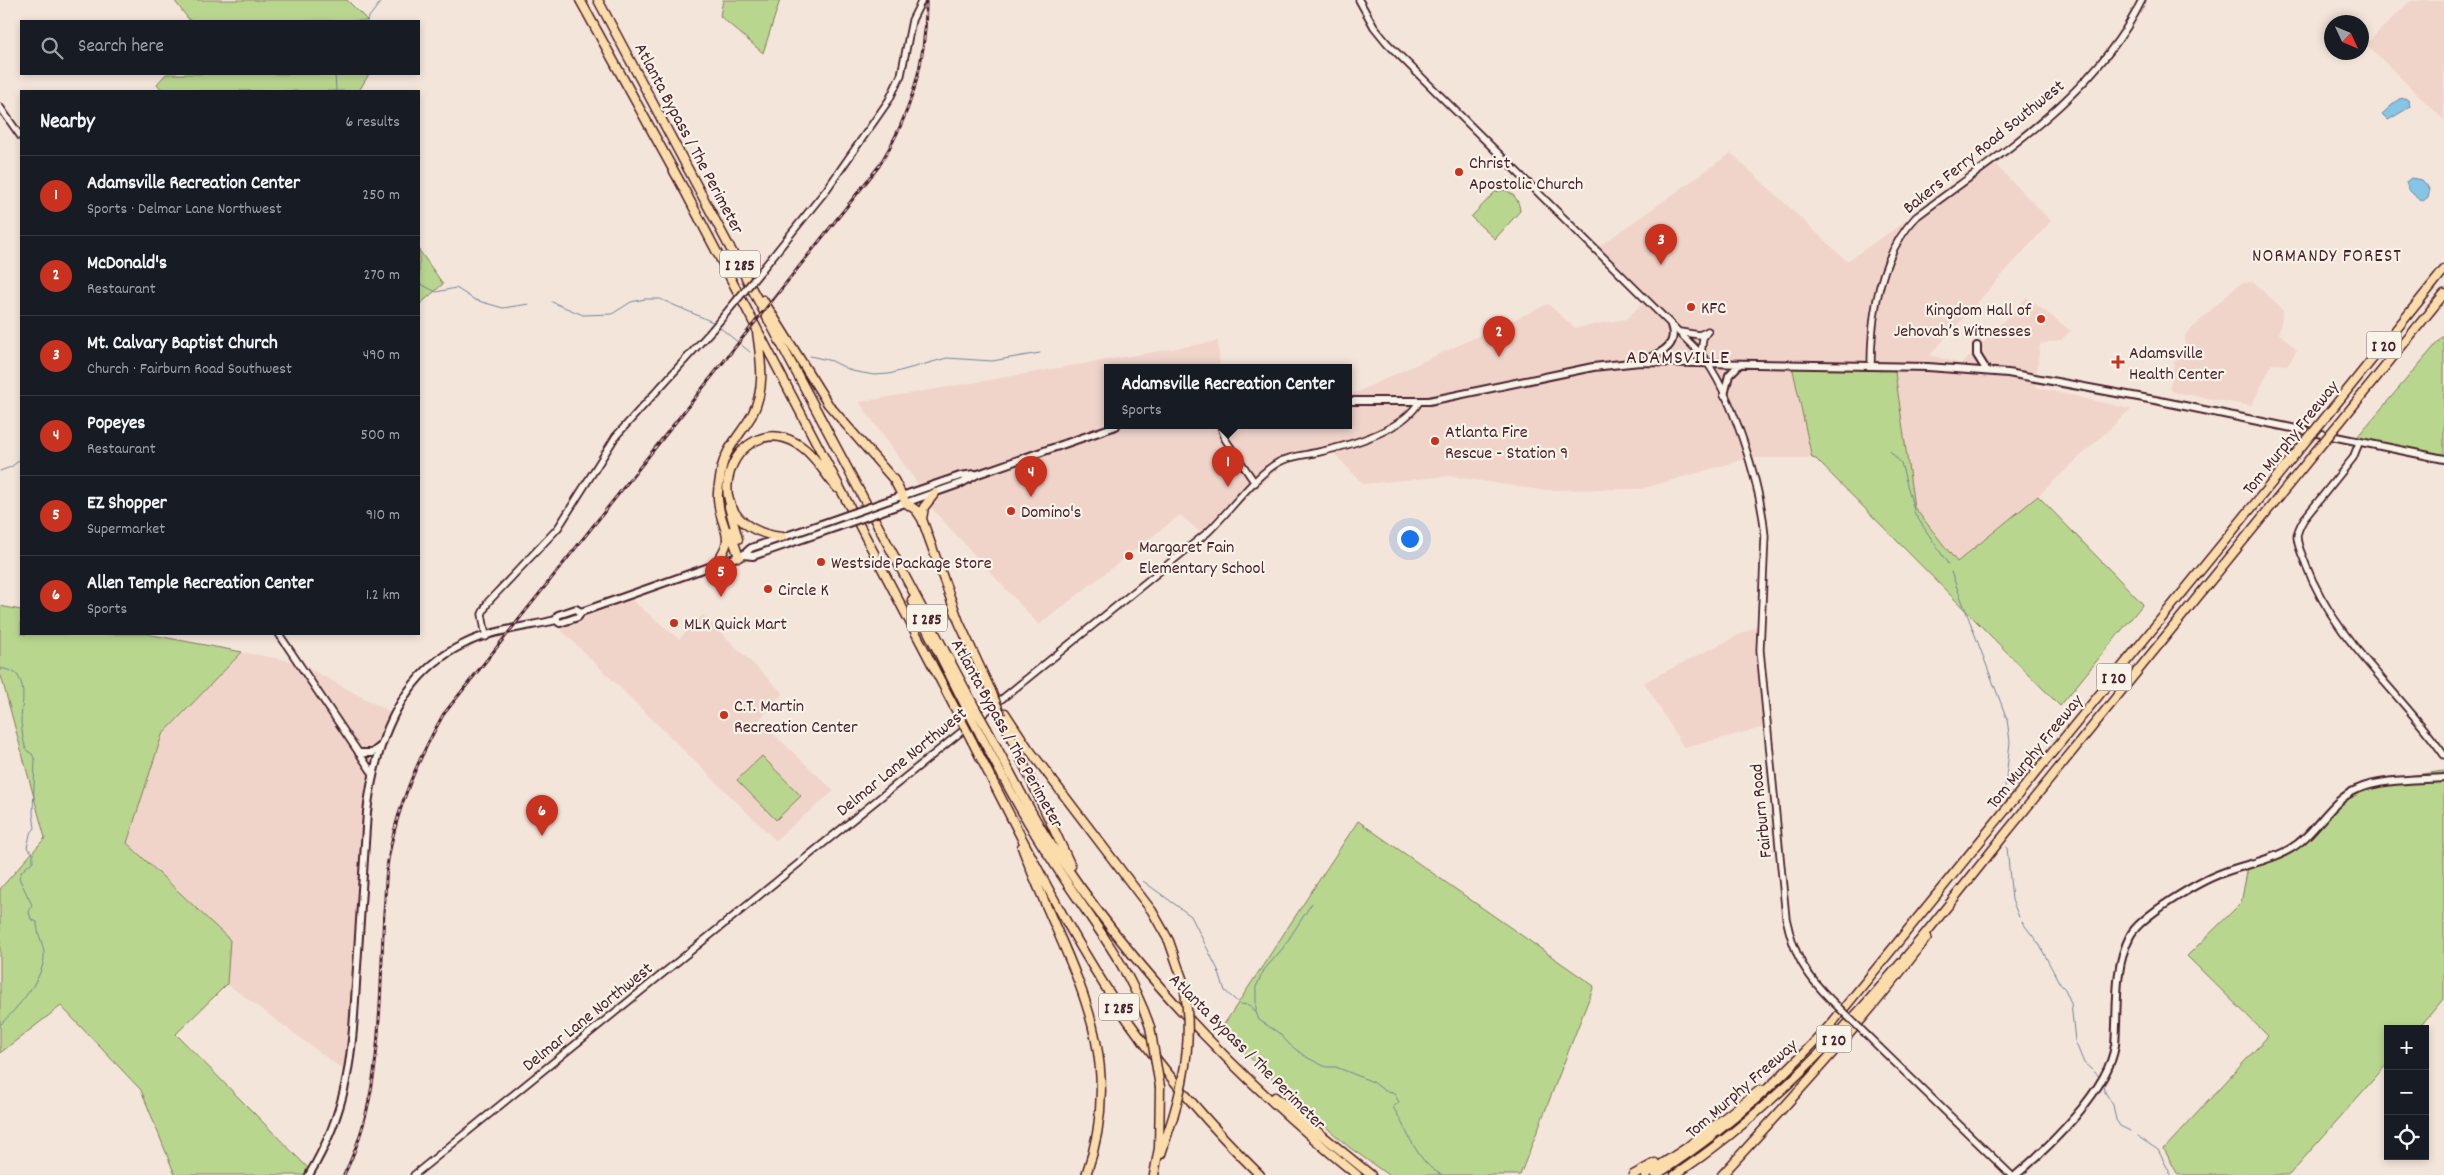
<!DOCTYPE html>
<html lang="en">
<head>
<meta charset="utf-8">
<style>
  body { margin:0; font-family:Dekko,sans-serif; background:#242831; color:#f1f3f6 }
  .controls { position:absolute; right:15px; bottom:15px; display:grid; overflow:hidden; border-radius:0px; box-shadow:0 2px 8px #0003 }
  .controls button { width:45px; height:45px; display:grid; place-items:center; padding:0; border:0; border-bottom:1px solid #363941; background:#171b24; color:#f1f3f6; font:25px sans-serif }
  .compass { position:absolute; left:2324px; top:15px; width:45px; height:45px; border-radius:50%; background:#171b24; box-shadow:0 2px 8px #0003; rotate:134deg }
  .you { position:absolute; left:1409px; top:538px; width:18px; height:18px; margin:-12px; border:4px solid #fff; border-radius:50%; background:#1a73e8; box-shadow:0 0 0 8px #1a73e833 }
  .badge { display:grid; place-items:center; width:32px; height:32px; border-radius:50%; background:#c8321e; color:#fff; font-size:16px; font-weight:700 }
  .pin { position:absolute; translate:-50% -41px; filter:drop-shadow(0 1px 2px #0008) }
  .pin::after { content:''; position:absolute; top:26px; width:18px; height:15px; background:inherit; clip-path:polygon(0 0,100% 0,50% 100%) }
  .popup { position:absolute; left:1104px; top:364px; width:248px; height:65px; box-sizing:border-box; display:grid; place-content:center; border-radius:0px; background:#171b24; filter:drop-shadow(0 1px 4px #0005); font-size:16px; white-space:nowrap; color:#9ea1a6 }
  .popup b { font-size:19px; color:#f1f3f6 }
  .popup::after { content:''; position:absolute; left:50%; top:100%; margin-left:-10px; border:10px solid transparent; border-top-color:#171b24 }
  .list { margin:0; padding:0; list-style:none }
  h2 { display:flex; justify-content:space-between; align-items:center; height:65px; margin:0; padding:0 20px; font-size:21px }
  h2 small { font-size:16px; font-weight:400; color:#9ea1a6 }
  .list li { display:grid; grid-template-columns:32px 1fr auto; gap:15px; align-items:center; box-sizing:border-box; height:80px; padding:0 20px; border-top:1px solid #363941 }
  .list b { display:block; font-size:19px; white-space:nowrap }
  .list p { margin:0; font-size:16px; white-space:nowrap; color:#9ea1a6 }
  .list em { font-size:16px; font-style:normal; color:#9ea1a6 }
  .icon { flex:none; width:28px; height:28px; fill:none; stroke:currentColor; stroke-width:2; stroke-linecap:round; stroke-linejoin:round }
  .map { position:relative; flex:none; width:2444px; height:1175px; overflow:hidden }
  .search { position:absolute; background:#171b24; box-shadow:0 2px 8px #0003; left:20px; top:20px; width:400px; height:55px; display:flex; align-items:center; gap:12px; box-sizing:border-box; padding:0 18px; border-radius:0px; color:#9ea1a6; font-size:19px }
  .panel { position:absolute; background:#171b24; box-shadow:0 2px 8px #0003; left:20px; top:90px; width:400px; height:545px; border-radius:0px }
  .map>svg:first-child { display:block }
  .built { fill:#f0d4ca }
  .green { fill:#b9d68f; stroke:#827a5d }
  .water { fill:#85c6e6; stroke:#6d839b }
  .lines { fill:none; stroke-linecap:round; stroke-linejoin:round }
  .stream { stroke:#6d839b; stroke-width:1 }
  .tertiary-casing { stroke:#4a1f2b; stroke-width:9 }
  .secondary-casing { stroke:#4a1f2b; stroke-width:10 }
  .motorway-casing { stroke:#4a1f2b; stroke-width:11 }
  .tertiary { stroke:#f7f3e8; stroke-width:5.5 }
  .secondary { stroke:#f7f3e8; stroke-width:6 }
  .motorway { stroke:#fbdcab; stroke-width:8 }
  .rail-casing { stroke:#4a1f2b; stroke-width:3 }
  .rail { stroke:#f7f3e8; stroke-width:1; stroke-dasharray:4; stroke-linecap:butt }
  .tertiary-bridge-casing { stroke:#4a1f2b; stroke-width:9; stroke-linecap:butt }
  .secondary-bridge-casing { stroke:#4a1f2b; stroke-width:10; stroke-linecap:butt }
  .motorway-bridge-casing { stroke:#4a1f2b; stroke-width:11; stroke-linecap:butt }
  .tertiary-bridge { stroke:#f7f3e8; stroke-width:5.5 }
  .secondary-bridge { stroke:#f7f3e8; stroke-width:6 }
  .motorway-bridge { stroke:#fbdcab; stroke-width:8 }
  .poi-dot { fill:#c8321e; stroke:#f7f3e8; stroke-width:2 }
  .labels { text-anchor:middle; stroke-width:4.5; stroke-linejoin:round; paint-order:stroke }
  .shield { fill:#f7f3e8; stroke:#7e5f64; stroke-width:1 }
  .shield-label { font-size:16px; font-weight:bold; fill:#4a1f2b }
  .street-label { font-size:18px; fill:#4a1f2b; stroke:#f7f3e8 }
  .poi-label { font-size:18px; fill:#4a1f2b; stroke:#f7f3e8; text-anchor:start }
  .neighbourhood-label { font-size:19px; letter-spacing:1px; fill:#4a1f2b; stroke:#f7f3e8 }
  .quarter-label { font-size:20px; letter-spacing:1px; fill:#4a1f2b; stroke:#f7f3e8 }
</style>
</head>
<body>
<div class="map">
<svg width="2444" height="1175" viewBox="0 0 2444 1175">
  <rect width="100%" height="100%" fill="#f4e5da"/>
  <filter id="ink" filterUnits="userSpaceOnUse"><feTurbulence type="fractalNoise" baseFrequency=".02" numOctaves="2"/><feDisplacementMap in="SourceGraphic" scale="10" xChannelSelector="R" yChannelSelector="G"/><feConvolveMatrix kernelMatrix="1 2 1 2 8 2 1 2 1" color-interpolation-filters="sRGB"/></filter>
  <g filter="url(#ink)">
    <path class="built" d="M2411,0H2444V120L2366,44Z
      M1731,153L1847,261L1993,162L2051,221L1930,355L1962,364L2027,297L2071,331L2061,340L2040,344L2035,387L2131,409L2038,496L1957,562L1914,507L1894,365L1791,361L1812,458H1749L1641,489L1541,490L1449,476L1363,484L1332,451L1286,461L1206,537L1180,515L1039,625L925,501L920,487L859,402L1218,341L1220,368H1108V426H1348V396L1548,304L1575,328L1626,319L1645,301L1597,248Z
      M2254,282L2283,311L2279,333L2297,350L2288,365L2272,364L2251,406L2173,392L2170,388L2174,362L2180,358L2185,345V335L2234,288L2242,283Z
      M626,595L679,639L703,615L783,693L759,720L834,791L775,840L551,620Z
      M1759,625L1773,725L1684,748L1644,682Z
      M242,652L297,662L390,712L367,801L349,1074L227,984L230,940L127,843L162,735Z"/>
    <path class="green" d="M174,0H347L368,21H190Z
      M723,0H780L763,53L720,16Z
      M166,74H369L359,91H163L157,84Z
      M1505,190C1514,194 1519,200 1520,211L1495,239L1471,217L1495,192Z
      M419,250L443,284L419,305Z
      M2444,335V452L2438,459L2352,443Z
      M1791,361L1894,365L1914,507L1957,562L2038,496L2143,604L2060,706L1816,459L1812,458Z
      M0,606L21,610V634H147L242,652L162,735L127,843L230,940L227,984L176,1034L311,1171L308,1175H175L141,1090L61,1006L0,1053V889L45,838L0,672Z
      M762,756L801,796L776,820L737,780Z
      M2444,771V998L2418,1029H2388V1063L2289,1175H2178L2164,1149L2268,1036L2187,956L2241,903L2249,862L2298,843L2324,817L2365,782Z
      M1358,821L1594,986L1520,1175H1388L1349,1147L1281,1088L1221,1029Z"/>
    <path class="water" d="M2405,98L2409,101L2410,107L2388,120L2382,114L2399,99Z
      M2411,178L2422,180L2430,189L2428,197L2423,201C2414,195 2408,192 2406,182Z"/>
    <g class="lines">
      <path class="stream" d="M366,21L382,0
        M335,74L336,91
        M419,283L436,292L456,288L475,300L503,308L529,304
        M552,302L583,315L612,314L631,302L645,299H660L715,323
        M718,326L750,352
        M810,356L832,361L852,371L874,375L889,374L947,358L992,361L1040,353
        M1890,451L1901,463L1915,514L1948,564
        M0,471L11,467L21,459
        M1951,572L2007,719L2010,742L2005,787
        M0,668C6,670 14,670 18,676C27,690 21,707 21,722C22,732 23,740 26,750L32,754L35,760L33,813L35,828L30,834L27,848L33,853V861L22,871L19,878L32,905L29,912L31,919L37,922C37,934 43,942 44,953C46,977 16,1009 0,1025
        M2007,847L2012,900L2019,917
        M1143,881L1191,916L1218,970L1225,991L1240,1004L1250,1005L1255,1011
        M1312,903L1283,948L1264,970L1256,987V1012L1259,1020L1279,1033L1290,1045L1306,1057L1326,1067H1336L1373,1082L1385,1091L1393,1092L1399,1102L1393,1107C1407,1129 1417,1164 1442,1175
        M2022,922L2039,944L2060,984L2065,989L2071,1003L2075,1041L2084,1063L2100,1077
        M2104,1085L2105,1092L2113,1105L2116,1120L2120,1126L2130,1131
        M2137,1136L2158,1150L2171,1175"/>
      <defs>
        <path id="tertiary" d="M1359,0L1374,27L1387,43L1701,354C1732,393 1761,485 1765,536L1760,650L1786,918C1794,955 1805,974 1832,1001
          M0,107L21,137
          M761,271L827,189L889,100L901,75L912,20L922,0
          M1680,332L1699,335L1708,331
          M1701,354L1703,338L1708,331
          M1871,366C1871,315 1880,255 1916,217C1998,155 2096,95 2142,0
          M1221,426L1225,439L1255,483
          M2359,443L2353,458L2304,519C2301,524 2298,530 2297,536C2297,546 2303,556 2306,565C2334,640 2399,690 2444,755
          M279,634L373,774
          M486,637L482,614L488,602L558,528L616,436L712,330
          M1880,1048L2011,1175
          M414,1175L1208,532C1229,512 1255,475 1279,462C1290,456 1306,455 1319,452C1351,445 1402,431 1419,402"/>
        <path id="secondary" d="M1977,346V355L1987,371
          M1643,361C1660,353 1679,347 1671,325
          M1724,395L1729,375L1739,365
          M1348,401H1429L1593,367L1640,362L1928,367L2008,373L2160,401L2444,459
          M884,502L960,476L975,474
          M888,509L962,483L978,474L1116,426
          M743,555L751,548L833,520
          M556,620L558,615L576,609L581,612
          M359,753H372L381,746
          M309,1175C352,1103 352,1048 357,967C360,915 364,864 367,812C375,746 399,675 464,644C491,630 527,627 556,620L560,623L578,617L581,612L743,555L753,556L837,527
          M2016,1175C2048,1148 2110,1088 2115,1045C2118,1010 2113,969 2130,936C2140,916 2200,881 2222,873C2245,864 2270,861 2290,849C2316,834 2330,800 2358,789C2381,779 2418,780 2444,778"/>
        <path id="motorway" d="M580,0L686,193L959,716
          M598,0L974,706
          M763,300L828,404L894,480L906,503L916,510L922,519L959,622L991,691
          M2324,419L2444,270
          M2340,422L2444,294
          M729,507L738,539
          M922,519L924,507L935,493
          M730,531L739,557
          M782,537C685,525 735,408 796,443C814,453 824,473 837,488
          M713,566C740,535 720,532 718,499C717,490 720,481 721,472C724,450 741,434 752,415C766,388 761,361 757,332
          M912,600L968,711
          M1005,713L1028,748L1152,911L1169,941L1184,984
          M1001,716L1071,866
          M987,729C1006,764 1024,801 1045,835C1128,965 1238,1078 1357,1175
          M980,734C1003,777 1025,820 1052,860C1088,917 1128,962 1150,1027
          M972,741C1021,836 1068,935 1129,1022C1168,1077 1212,1128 1260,1175
          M1022,847C1065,962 1131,1048 1086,1175
          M1275,1097L1371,1175
          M1161,1154L1173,1117
          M1154,1175L1159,1148L1160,1087
          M1633,1175L1655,1163
          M1645,1175L1686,1148L1760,1090
          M1656,1175C1722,1133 1780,1081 1832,1023L2301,447
          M1675,1175C1809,1086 1907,957 2006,833C2110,706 2212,578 2316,451
          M1722,1175C1793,1097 1864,1022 1927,937"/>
      </defs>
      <use href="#tertiary" class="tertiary-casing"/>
      <use href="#secondary" class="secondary-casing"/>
      <use href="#motorway" class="motorway-casing"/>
      <use href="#tertiary" class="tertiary"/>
      <use href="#secondary" class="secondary"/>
      <use href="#motorway" class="motorway"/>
      <defs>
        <path id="rail" d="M344,1175C384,1095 379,999 384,912C386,893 385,873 389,855C398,804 418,760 443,715L879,166C911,115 927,60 926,0"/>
      </defs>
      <use href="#rail" class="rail-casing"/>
      <use href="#rail" class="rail"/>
      <defs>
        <path id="tertiary-bridge" d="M712,330L761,271
          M1832,1001L1880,1048"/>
        <path id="secondary-bridge" d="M833,520L884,502
          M837,527L888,509"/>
        <path id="motorway-bridge" d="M2301,447L2324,419
          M2316,451L2340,422
          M991,691L1001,716
          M974,706L987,729
          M968,711L980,734
          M959,716L972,741
          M1150,1027L1160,1087
          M1173,1117C1187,1071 1192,1031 1184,984"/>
      </defs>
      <use href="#tertiary-bridge" class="tertiary-bridge-casing"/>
      <use href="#secondary-bridge" class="secondary-bridge-casing"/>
      <use href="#motorway-bridge" class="motorway-bridge-casing"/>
      <use href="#tertiary-bridge" class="tertiary-bridge"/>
      <use href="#secondary-bridge" class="secondary-bridge"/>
      <use href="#motorway-bridge" class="motorway-bridge"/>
    </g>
  </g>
  <g class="poi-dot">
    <circle cx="1459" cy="172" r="5"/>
    <circle cx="1691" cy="307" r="5"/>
    <circle cx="2041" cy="319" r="5"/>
    <path d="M2115.5 354.5h5v5h5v5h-5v5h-5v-5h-5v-5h5z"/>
    <circle cx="1435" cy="441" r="5"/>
    <circle cx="1011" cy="511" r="5"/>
    <circle cx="1129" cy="556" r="5"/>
    <circle cx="821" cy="562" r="5"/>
    <circle cx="768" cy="589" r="5"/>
    <circle cx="674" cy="623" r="5"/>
    <circle cx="724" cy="715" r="5"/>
  </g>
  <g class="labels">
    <g class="shield">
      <rect x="720" y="250.5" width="40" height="27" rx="4"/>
      <rect x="2366.5" y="331.5" width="35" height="27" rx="4"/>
      <rect x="907" y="604.5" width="40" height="27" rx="4"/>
      <rect x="2096.5" y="663.5" width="35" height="27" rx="4"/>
      <rect x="1099" y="993.5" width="40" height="27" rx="4"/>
      <rect x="1816.5" y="1025.5" width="35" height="27" rx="4"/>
    </g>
    <g class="shield-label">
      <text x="740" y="270">I 285</text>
      <text x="2384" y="351">I 20</text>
      <text x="927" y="624">I 285</text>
      <text x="2114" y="683">I 20</text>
      <text x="1119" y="1013">I 285</text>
      <text x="1834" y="1045">I 20</text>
    </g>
    <g class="street-label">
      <text transform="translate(690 138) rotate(62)" y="6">Atlanta Bypass / The Perimeter</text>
      <text transform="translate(1983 146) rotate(-39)" y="6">Bakers Ferry Road Southwest</text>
      <text transform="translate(2290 437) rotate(-51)" y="6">Tom Murphy Freeway</text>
      <text transform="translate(1008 733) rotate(61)" y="6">Atlanta Bypass / The Perimeter</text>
      <text transform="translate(2034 751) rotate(-51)" y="6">Tom Murphy Freeway</text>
      <text transform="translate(901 761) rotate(-39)" y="6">Delmar Lane Northwest</text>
      <text transform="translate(1760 811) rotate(-96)" y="6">Fairburn Road</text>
      <text transform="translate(587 1016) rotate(-39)" y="6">Delmar Lane Northwest</text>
      <text transform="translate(1248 1051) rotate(45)" y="6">Atlanta Bypass / The Perimeter</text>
      <text transform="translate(1741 1088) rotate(-41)" y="6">Tom Murphy Freeway</text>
    </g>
    <g class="poi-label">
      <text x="1469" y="168">Christ<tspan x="1469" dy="21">Apostolic Church</tspan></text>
      <text x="1701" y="313">KFC</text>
      <text x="2031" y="315" text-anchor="end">Kingdom Hall of<tspan x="2031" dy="21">Jehovah’s Witnesses</tspan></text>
      <text x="2129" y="358">Adamsville<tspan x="2129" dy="21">Health Center</tspan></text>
      <text x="1445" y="437">Atlanta Fire<tspan x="1445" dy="21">Rescue - Station 9</tspan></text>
      <text x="1021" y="517">Domino's</text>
      <text x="1139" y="552">Margaret Fain<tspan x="1139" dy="21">Elementary School</tspan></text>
      <text x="831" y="568">Westside Package Store</text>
      <text x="778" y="595">Circle K</text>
      <text x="684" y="629">MLK Quick Mart</text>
      <text x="734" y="711">C.T. Martin<tspan x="734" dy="21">Recreation Center</tspan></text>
    </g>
    <g class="neighbourhood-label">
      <text x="2327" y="261">NORMANDY FOREST</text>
    </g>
    <g class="quarter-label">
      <text x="1678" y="363">ADAMSVILLE</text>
    </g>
  </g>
</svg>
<div class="controls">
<button>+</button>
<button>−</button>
<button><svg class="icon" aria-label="locate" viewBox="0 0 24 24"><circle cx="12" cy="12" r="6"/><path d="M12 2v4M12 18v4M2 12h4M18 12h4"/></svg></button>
</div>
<svg class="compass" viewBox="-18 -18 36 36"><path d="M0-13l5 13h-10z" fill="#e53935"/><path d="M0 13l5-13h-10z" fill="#9ea1a6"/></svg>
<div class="you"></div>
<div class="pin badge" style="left:1228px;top:487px">1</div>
<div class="popup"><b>Adamsville Recreation Center</b>Sports</div>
<div class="pin badge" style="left:1499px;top:357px">2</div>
<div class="pin badge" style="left:1661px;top:265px">3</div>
<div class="pin badge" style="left:1031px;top:497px">4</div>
<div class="pin badge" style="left:721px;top:597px">5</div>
<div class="pin badge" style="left:542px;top:836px">6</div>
<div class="search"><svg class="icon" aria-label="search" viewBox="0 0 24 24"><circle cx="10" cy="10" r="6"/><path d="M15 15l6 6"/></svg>Search here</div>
<section class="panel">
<h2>Nearby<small>6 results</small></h2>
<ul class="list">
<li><span class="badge">1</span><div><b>Adamsville Recreation Center</b><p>Sports · Delmar Lane Northwest</p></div><em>250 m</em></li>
<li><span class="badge">2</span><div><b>McDonald's</b><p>Restaurant</p></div><em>270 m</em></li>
<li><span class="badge">3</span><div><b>Mt. Calvary Baptist Church</b><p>Church · Fairburn Road Southwest</p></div><em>490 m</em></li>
<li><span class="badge">4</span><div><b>Popeyes</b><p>Restaurant</p></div><em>500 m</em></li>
<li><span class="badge">5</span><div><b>EZ Shopper</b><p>Supermarket</p></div><em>910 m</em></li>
<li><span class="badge">6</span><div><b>Allen Temple Recreation Center</b><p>Sports</p></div><em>1.2 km</em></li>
</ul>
</section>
</div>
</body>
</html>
